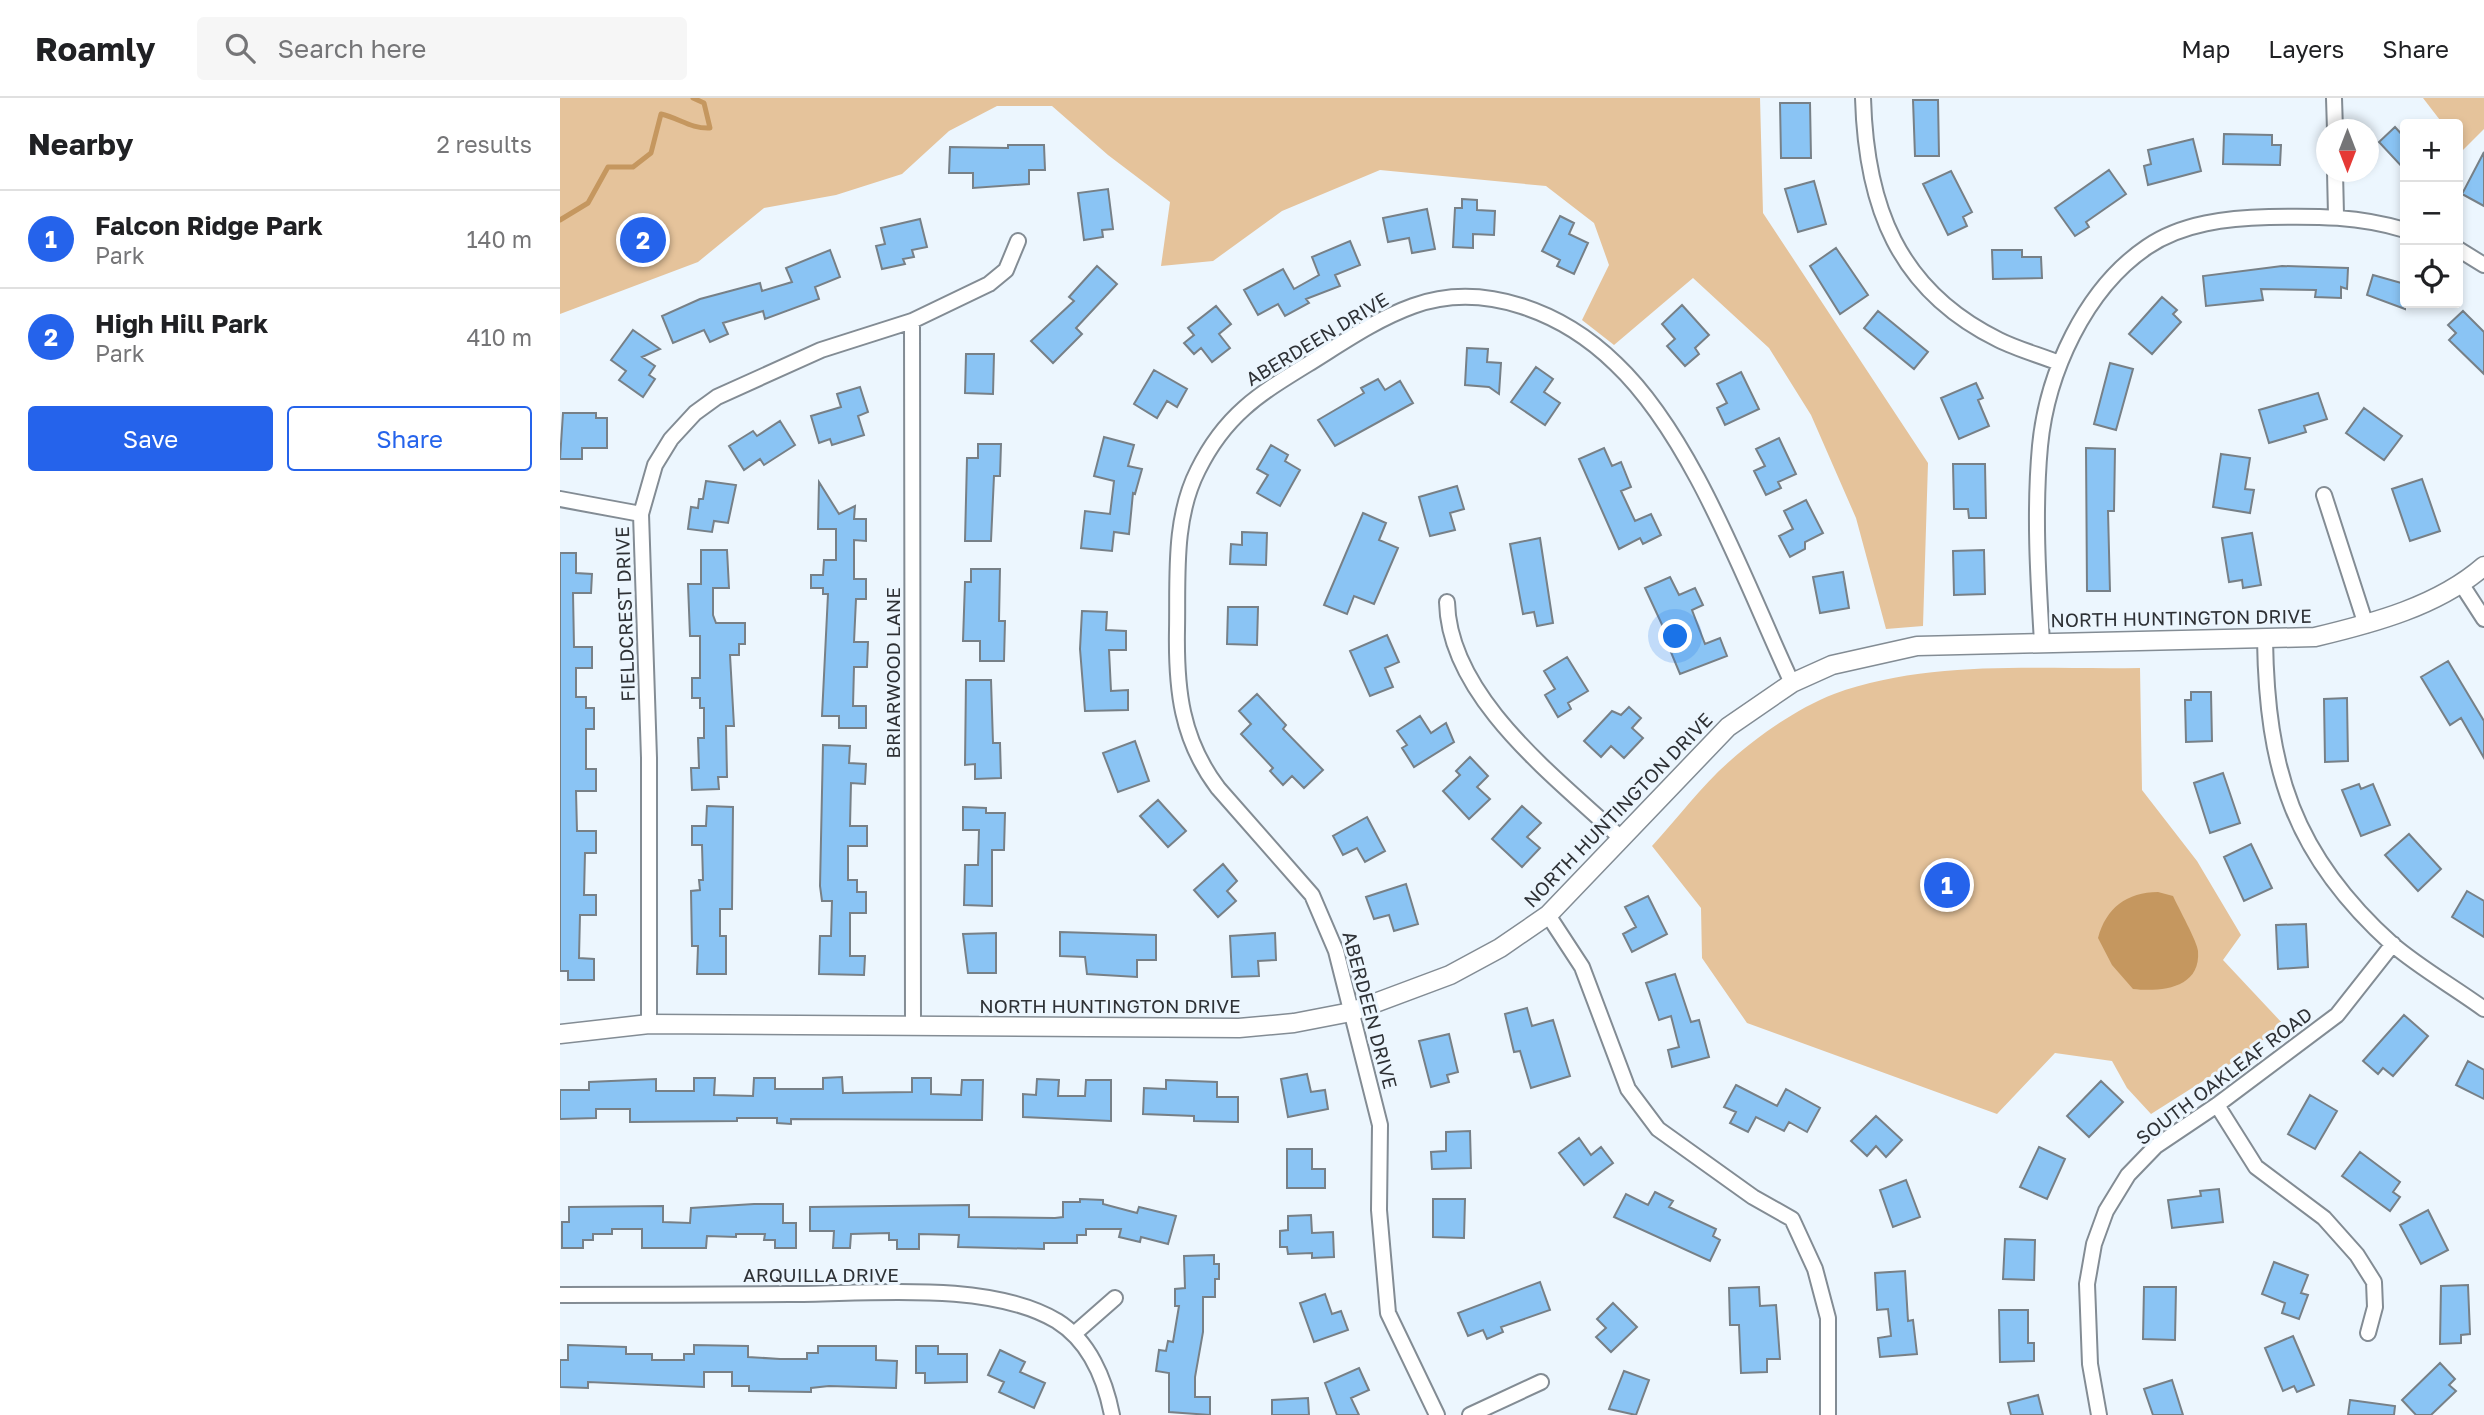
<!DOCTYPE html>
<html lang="en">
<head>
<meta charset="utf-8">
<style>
  body { margin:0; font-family:"Golos Text",sans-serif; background:#f6f6f6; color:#202124 }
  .controls { position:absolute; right:21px; top:21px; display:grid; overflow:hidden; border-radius:7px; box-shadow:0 4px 10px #0003 }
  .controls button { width:63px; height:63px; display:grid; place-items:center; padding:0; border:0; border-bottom:2px solid #e0e0e0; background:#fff; color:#202124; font:35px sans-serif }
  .compass { position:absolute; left:1756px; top:21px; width:63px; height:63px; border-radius:50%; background:#fff; box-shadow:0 4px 10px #0003; rotate:180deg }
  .you { position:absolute; left:1116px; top:539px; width:24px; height:24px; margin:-18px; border:5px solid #fff; border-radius:50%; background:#1a73e8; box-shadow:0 0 0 10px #1a73e833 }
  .badge { display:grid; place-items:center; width:46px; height:46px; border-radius:50%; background:#2563eb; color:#fff; font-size:23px; font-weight:700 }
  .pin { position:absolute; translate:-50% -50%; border:4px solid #fff; box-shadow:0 2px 7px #0006 }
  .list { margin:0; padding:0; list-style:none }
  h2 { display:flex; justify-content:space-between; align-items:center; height:91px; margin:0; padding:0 28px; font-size:30px }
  h2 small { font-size:23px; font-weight:400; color:#757577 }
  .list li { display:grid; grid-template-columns:46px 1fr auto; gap:21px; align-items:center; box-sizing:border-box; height:98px; padding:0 28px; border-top:2px solid #e0e0e0 }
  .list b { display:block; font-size:26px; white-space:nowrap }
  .list p { margin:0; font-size:23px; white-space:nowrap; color:#757577 }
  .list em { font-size:23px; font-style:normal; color:#757577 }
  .actions { display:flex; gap:14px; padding:21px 28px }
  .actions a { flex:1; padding:16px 0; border:2px solid #2563eb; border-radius:7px; text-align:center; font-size:24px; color:#2563eb }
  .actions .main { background:#2563eb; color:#fff }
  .icon { flex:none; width:38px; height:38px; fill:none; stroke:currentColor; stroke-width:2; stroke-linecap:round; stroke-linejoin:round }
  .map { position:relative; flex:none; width:1924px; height:1317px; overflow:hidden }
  header { display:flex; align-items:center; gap:42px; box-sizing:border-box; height:98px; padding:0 35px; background:#fff; border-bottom:2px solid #e0e0e0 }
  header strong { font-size:33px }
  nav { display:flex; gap:38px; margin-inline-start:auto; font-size:24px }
  .search { width:490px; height:63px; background:#f6f6f6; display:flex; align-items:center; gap:18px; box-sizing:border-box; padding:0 24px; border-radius:7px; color:#757577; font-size:26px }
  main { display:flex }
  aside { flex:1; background:#fff }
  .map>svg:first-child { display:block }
  .green { fill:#e5c39b }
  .water { fill:#c5975f }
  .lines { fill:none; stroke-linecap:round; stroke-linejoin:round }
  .stream { stroke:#c5975f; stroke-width:5 }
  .building { fill:#8ac4f4; stroke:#778087; stroke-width:2 }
  .minor-casing { stroke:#838c94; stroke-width:18 }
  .tertiary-casing { stroke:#838c94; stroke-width:21 }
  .minor { stroke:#fff; stroke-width:14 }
  .tertiary { stroke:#fff; stroke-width:18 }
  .labels { text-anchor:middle; stroke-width:6; stroke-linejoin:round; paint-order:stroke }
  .street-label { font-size:19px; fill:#2e3135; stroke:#ecf6fe }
</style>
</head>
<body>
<header>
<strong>Roamly</strong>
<div class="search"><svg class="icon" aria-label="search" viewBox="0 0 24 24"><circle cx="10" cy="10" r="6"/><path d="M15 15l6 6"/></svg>Search here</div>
<nav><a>Map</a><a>Layers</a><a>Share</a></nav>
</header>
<main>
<aside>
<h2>Nearby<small>2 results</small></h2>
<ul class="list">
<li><span class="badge">1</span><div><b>Falcon Ridge Park</b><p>Park</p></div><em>140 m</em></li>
<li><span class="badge">2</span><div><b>High Hill Park</b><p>Park</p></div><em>410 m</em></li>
</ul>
<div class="actions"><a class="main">Save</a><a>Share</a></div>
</aside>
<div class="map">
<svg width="1924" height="1317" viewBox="0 0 1924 1317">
  <rect width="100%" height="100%" fill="#ecf6fe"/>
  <path class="green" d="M0,0H1200L1203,115L1368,365L1363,528L1326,531L1296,420L1251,317L1209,250L1133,180L1054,247L1022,222L1049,167L1034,125L986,88L820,72L722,113L653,163L601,168L610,104L548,57L492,8H437L389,33L342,76L276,97L204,110L138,164L0,216Z
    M1863,0H1924V31L1903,52L1898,45V26H1883Z
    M1580,570L1582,692L1637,763L1681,837L1663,862L1723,926L1681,959L1591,1016L1567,990L1552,963L1495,955L1437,1016L1187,925L1142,860L1141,810L1092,748C1118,720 1142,687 1171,662C1199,637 1238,610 1274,596C1370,561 1480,572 1580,570Z"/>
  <path class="water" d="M1598,794L1613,798C1618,809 1638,845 1638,853C1641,891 1600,894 1573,891L1552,867L1538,840C1546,810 1567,794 1598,794Z"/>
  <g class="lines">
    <path class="stream" d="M0,122L28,105L48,69H73L91,55L101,16C119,20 131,31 150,30L144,5L133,0"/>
  </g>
  <path class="building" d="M1353,2H1378L1379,58H1355Z
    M1220,5H1250L1251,60H1221Z
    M1835,29L1845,40V72L1819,44Z
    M1664,36L1712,37V47H1721L1720,67L1663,66Z
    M1633,41L1641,73L1588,87L1584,68L1591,66L1588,52Z
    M448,47H484L485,72H469V86L413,90V75H389L390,49L448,50Z
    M1924,54V108L1902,96Z
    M1549,72L1566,96L1526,124L1529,129L1515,138L1495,110Z
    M1391,73L1412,114L1403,119L1407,128L1388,137L1363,86Z
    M1254,83L1266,126L1238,134L1225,91Z
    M548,91L553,131L542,132L543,139L524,142L518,95Z
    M902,101L917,102V112L935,113L934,137L913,136V150L893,149L895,110H902Z
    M867,111L875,151L852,155L849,140L828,144L823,120Z
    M1000,118L1014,125L1009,136L1028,145L1014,176L997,168L1000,162L982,153Z
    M360,121L367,149L352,152L354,159L343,161L345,166L322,171L316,148L325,146L321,130Z
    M790,143L800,167L775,177L780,188L746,201L749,205L725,218L718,206L698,217L684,192L723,171L734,191L759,177L752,159Z
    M1276,150L1308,197L1280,216L1250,168Z
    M270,152L280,179L255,189L259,201L205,221L203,213L163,225L168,236L150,244L144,232L113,245L102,218L140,201L200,185L202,193L232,184L226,170Z
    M1432,152H1462V159H1481L1482,180L1433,181Z
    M537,168L557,186L516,230L522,236L493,265L471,243L514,203L509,199Z
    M1722,168L1788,170L1787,191L1781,189V200L1755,199L1756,192L1701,191L1703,202L1646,208L1643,178Z
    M1813,177L1845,186V211L1807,197Z
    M1602,199L1617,212L1613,216L1621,224L1592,256L1569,236Z
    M1122,207L1149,237L1135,250L1139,256L1125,268L1107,248L1115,241L1102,226Z
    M656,208L671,226L659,236L670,250L652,264L641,250L634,256L624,245L634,237L628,230Z
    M1318,213L1368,254L1354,271L1304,230Z
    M1903,213L1924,234V276L1889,242L1896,235L1888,227Z
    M73,232L100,251L82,259L95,268L89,277L95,281L83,299L59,282L66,273L51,262Z
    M907,250L928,251L927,264L941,265L939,296L929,289L905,287Z
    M406,256H434L433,296L405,295Z
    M1550,265L1573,271L1556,332L1534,326Z
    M976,269L993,281L984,294L1000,305L985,327L951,304Z
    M594,272L627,291L617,309L607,303L597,320L574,306Z
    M1181,274L1199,311L1165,327L1157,310L1167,305L1157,286Z
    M818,281L825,292L840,283L853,305L775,348L758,322L804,295L801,290Z
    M1416,285L1423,300L1418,302L1429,328L1399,341L1381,300Z
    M300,289L308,314L298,318L304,337L272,347L270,341L259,345L251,318L281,309L277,296Z
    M1758,295L1767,321L1744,328L1746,334L1709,345L1699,312Z
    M1804,310L1842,338L1824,362L1786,335Z
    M3,315H36V320H47V350H22V361H0Z
    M220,323L235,347L204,367L200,361L184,372L169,348L193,333L197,338Z
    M544,339L574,347L568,368L582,371L575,396L573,395L569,436L554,434L552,453L521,450L525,413L550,416L554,383L534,378Z
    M1219,340L1236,376L1218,384L1221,390L1206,397L1194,373L1205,368L1196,351Z
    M418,346H441L440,378H434L431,443H405L407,360H418Z
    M711,347L728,357L725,363L740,372L720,408L697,395L708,377L697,371Z
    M1044,350L1052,368L1061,364L1071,389L1061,393L1075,423L1091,416L1101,437L1083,446L1080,440L1059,451L1019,361Z
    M1526,350L1555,351L1554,413H1548L1550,493H1527Z
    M1661,356L1690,360L1685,391L1694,392L1690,415L1653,409Z
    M1393,366H1425L1426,420H1409L1408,411H1394Z
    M1862,381L1880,433L1850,443L1832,391Z
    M146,383L176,387L168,425L154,423L152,434L128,431L131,409L138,410L139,401H143Z
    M259,384L279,416L295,408L294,421H306V443L294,442V481H306V501H296L294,544H308L307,569H294L293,608H306V630H279V618H262L268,496H263V490H251V477H263L264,462H276V431H258Z
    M897,388L904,411L890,415L895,432L870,438L859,399Z
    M1246,402L1263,435L1245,444V451L1230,459L1219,438L1233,431L1224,413Z
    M803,415L826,425L819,442L838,450L814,506L794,498L787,516L764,507Z
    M682,434L707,435L706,467L670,466L671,446L682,447Z
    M1692,435L1701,487L1683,490L1682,482L1669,484L1662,440Z
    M980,440L993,525L977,528L974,514L963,516L950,446Z
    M141,452H167L169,490H153V517L156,525H185V546H179V557H170L174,628H166L167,679H158L159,691L132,692L131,670H139L138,640H144V610H140V600H132V580H140V538H130L128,486H141Z
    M1424,452L1425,496L1394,497L1393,453Z
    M0,455H16V475L32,476L31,495H13L14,549H32V570H16V599H26V610H34V631H26V671H36V693H16L17,733H36V755H25L24,797H36V817H20L19,860L34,861V882H8V873H0Z
    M411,471H440L439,523H445L444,563H420V543H403L405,484H411Z
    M1283,474L1289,510L1260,515L1253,479Z
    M1110,479L1119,497L1135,490L1143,507L1132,512L1145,546L1160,540L1167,558L1120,576L1108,547L1111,546L1085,490Z
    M668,509H698L697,547L667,546Z
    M522,513L547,514L546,532L566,533V552H549L551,593L568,592V612L525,613L520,551Z
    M827,537L839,564L825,570L833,589L810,598L790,553Z
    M1007,559L1028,593L1008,605L1011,611L998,619L985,597L995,591L984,573Z
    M1888,563L1924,623V660L1901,620L1890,627L1861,579Z
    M406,582H431L433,645H440L441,680L415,681V666L405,667Z
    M1631,594H1651L1652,643L1626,644L1625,602H1631Z
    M697,596L726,627L723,631L763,672L744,690L732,678L723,687L710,673L713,670L681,636L691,626L679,613Z
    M1787,600L1788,663L1765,664L1764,601Z
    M1069,609L1081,620L1072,630L1083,640L1064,660L1051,648L1041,659L1024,643L1052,613L1061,617Z
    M860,618L871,635L886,625L894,644L854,669L842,650L847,647L837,633Z
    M575,643L589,683L558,694L543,655Z
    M263,647L290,648L289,665L306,666L305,686L291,685L290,728H307V748H288V782H297V794H306V815H290V858H305L304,877L259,876L260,838H271L272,803H262L260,788Z
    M910,659L928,678L917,689L930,701L909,721L883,693L900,677L896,673Z
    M1663,675L1680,725L1650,735L1634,685Z
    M1799,686L1801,691L1813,686L1830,727L1801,738L1782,692Z
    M598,702L626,733L608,749L580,718Z
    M147,708L173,709L172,811H160V838H166V876H137L138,848H132L131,793L140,792L139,782H143L142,747H132V728H146Z
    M962,708L981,725L967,739L980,750L962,769L932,741Z
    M403,709L426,710V715H445L444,752H432V808L404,807L405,767H418L419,732H403Z
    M807,719L825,753L805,764L797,750L783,757L773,738Z
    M1849,736L1881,771L1858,793L1825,757Z
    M1691,746L1712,790L1684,803L1664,759Z
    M663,766L677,783L667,793L676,803L658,819L634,792Z
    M846,786L858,826L834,833L829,817L814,821L806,799Z
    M1907,793L1924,803V839L1892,819Z
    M1088,798L1107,836L1072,854L1063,836L1076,829L1065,809Z
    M1746,826L1748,869L1718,871L1716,827Z
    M500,834L596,837V862H577V879L527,876L525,859L500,858Z
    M436,835V875H408L403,836Z
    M715,835L716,862L698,863L699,878L672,879L670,838Z
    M1115,876L1131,924L1139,922L1149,959L1112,969L1108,952L1119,949L1111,918L1099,922L1086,885Z
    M967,910L972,928L993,922L1010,978L971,990L960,953L954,954L945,916Z
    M1844,917L1868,938L1833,978L1823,970L1818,976L1803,963Z
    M889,936L898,974L887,977L889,984L871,989L859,943Z
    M1908,963L1924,972V1001L1896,987Z
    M747,976L751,994L765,992L768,1011L728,1019L721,981Z
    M282,979L283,995L352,994V980H371V996L401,997L402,982H423L422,1022L231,1021V1026L217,1025V1020H177V1023L70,1024V1011H36V1020L0,1021V992H29V984L96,981V993H134V980H155L154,997L193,998L194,980H215V991H263V980Z
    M477,981L499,982L498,998H525L526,982H551V1023L463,1019V996L476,997Z
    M606,982L657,984V999H678V1024L634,1023V1018L583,1016L584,990L606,991Z
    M1541,983L1563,1004L1529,1039L1507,1018Z
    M1176,987L1217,1008L1226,991L1260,1010L1247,1034L1229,1024L1224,1033L1196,1019L1188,1034L1170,1025L1176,1014L1164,1009Z
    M1750,997L1777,1013L1755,1051L1728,1036Z
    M1316,1018L1342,1042L1326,1059L1316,1048L1307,1058L1291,1043Z
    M910,1033L911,1070L872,1071L871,1054L886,1053V1034Z
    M1019,1040L1031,1057L1041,1049L1053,1065L1024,1087L999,1055Z
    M1479,1049L1505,1061L1487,1101L1460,1089Z
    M727,1051H752V1071H765V1090H727Z
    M1800,1054L1840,1084L1833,1094L1840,1099L1830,1113L1782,1078Z
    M1346,1082L1360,1119L1333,1129L1320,1092Z
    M1659,1091L1663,1124L1612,1130L1608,1102L1641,1098L1640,1093Z
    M1095,1094L1113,1103L1109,1109L1156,1131L1153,1138L1160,1142L1150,1163L1054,1119L1066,1096L1088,1107Z
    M520,1101L543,1102V1106L577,1115L579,1109L616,1118L608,1146L581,1139L580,1144L559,1139L561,1131H526V1137H517V1145H484V1151L398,1149L399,1137L359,1136V1151H337V1142H329V1135L291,1136L290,1150H273L274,1133H250V1109L409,1107V1119L495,1120L503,1119V1104H520Z
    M873,1101H905L904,1140L873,1139Z
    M194,1106H223V1125H236V1150H215V1142H204L205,1136H176V1139L147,1138L146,1150H82V1131H52V1136H33V1142H23V1150H2V1124H9V1109L103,1108V1124L130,1125L131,1110Z
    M1868,1112L1888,1152L1861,1166L1840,1127Z
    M751,1117L752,1135L773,1134L774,1159L752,1160V1155L728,1156L727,1149H720V1133L728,1132V1118Z
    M1445,1141L1475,1142L1474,1182L1443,1181Z
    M654,1157V1166H659V1181H655V1199H643V1234L635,1279V1299H650V1317L609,1314V1275L596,1273L599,1252L606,1253L608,1243L613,1244L619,1208H615V1191L625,1190L624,1158Z
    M1714,1164L1748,1177L1741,1195L1748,1197L1739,1221L1722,1215L1725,1205L1702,1196Z
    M1345,1173L1348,1223L1353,1222L1357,1256L1320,1259L1318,1240L1331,1238L1328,1211L1317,1212L1315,1175Z
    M980,1184L990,1212L941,1229L943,1234L927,1241L923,1232L908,1238L898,1215Z
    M1908,1187L1910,1236L1901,1237V1245L1880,1246L1881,1188Z
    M1199,1189L1200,1208L1216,1207L1220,1261H1207V1274L1181,1275L1179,1227H1170L1169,1190Z
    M1584,1189H1616L1615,1242L1583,1241Z
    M765,1196L772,1216L781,1213L788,1232L754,1244L740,1205Z
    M1053,1205L1077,1229L1051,1254L1036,1239L1046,1230L1037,1221Z
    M1439,1212H1468V1245H1474V1263L1440,1264Z
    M1733,1238L1754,1287L1737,1294L1734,1288L1723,1293L1705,1250Z
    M8,1247L66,1249V1256H92V1262H124V1256H134V1247L188,1248V1259L220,1261H247V1255H258V1248H316V1262L337,1263L336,1290L269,1288L251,1290V1294L189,1293V1288H172V1274H144V1289L28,1284V1290L0,1289V1262H8Z
    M356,1248H378V1256H407V1284L365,1285V1275H356Z
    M440,1252L465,1264L460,1274L485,1285L474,1310L439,1294L444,1284L428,1277Z
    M1880,1265L1895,1281L1889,1287L1896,1293L1871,1317H1856L1842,1302Z
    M799,1270L809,1292L791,1300L799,1317H777L765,1285Z
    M1064,1273L1089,1282L1076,1317L1049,1311Z
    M1612,1282L1623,1317H1593L1584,1291Z
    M1478,1297L1483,1317H1451L1448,1305Z
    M748,1300L749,1317H712V1302Z
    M1790,1302L1835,1308L1834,1317H1788Z"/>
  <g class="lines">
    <defs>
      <path id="minor" d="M1303,0C1306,107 1337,192 1439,242C1457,251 1479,257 1499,265
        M1774,0L1775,32
        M1775,74L1776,117
        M1898,151L1924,167
        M352,223L353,928
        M1764,397L1806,527
        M0,401L81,416
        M1902,487L1924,521
        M887,504C889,600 997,680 1062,741
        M1705,542C1707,671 1733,757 1832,846C1860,870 1894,889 1924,911
        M1482,544C1478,479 1474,413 1480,348C1487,275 1525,191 1587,149C1622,125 1668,120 1709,119C1757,118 1799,118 1845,132
        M988,817L1022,869L1068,991L1098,1031L1193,1099L1232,1121L1255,1171L1268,1220V1317
        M89,926V660L81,416L95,367L111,341L135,315L157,299L261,252L352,223L429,186L446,172L458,143
        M1657,1007L1696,1069L1764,1120L1797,1157L1814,1184L1815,1209L1808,1235
        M0,1197C76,1197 153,1197 229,1196C308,1196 428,1182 497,1223C529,1243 545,1281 552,1317
        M514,1236L555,1200
        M877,1317L828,1215L819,1112L820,1027L776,853L752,797L658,690C621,641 616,591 617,532C618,479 613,421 638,372C666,315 701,295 753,263C785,243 817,221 853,208C924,182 1004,215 1056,266C1134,340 1186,487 1232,585
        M910,1317L981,1284
        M1539,1317L1530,1266L1527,1186L1534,1146L1546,1113L1568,1077L1596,1048L1657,1007L1777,917L1833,846"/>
      <path id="tertiary" d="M0,936L89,926L679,930L734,925L791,914L890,877L940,850L988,817L1168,629L1232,585L1272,567L1357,548L1755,539C1814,525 1878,508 1924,468"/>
    </defs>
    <use href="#minor" class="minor-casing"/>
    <use href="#tertiary" class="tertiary-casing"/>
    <use href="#minor" class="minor"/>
    <use href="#tertiary" class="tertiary"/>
  </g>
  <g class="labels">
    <g class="street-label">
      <text transform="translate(757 241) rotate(-31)" y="7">ABERDEEN DRIVE</text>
      <text transform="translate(65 516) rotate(-92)" y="7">FIELDCREST DRIVE</text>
      <text transform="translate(1621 520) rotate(-1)" y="7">NORTH HUNTINGTON DRIVE</text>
      <text transform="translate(333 575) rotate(-90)" y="7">BRIARWOOD LANE</text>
      <text transform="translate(1058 712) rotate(-46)" y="7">NORTH HUNTINGTON DRIVE</text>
      <text x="550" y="915">NORTH HUNTINGTON DRIVE</text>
      <text transform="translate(810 912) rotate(75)" y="7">ABERDEEN DRIVE</text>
      <text transform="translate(1664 978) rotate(-37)" y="7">SOUTH OAKLEAF ROAD</text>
      <text x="261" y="1184">ARQUILLA DRIVE</text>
    </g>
  </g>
</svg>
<div class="controls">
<button>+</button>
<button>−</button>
<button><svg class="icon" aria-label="locate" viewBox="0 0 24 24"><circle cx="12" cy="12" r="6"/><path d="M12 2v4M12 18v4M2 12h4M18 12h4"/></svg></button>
</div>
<svg class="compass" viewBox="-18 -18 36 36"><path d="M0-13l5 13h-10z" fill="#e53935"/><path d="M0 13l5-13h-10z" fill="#757577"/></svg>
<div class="you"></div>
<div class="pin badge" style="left:1387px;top:787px">1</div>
<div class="pin badge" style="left:83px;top:142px">2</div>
</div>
</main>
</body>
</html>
